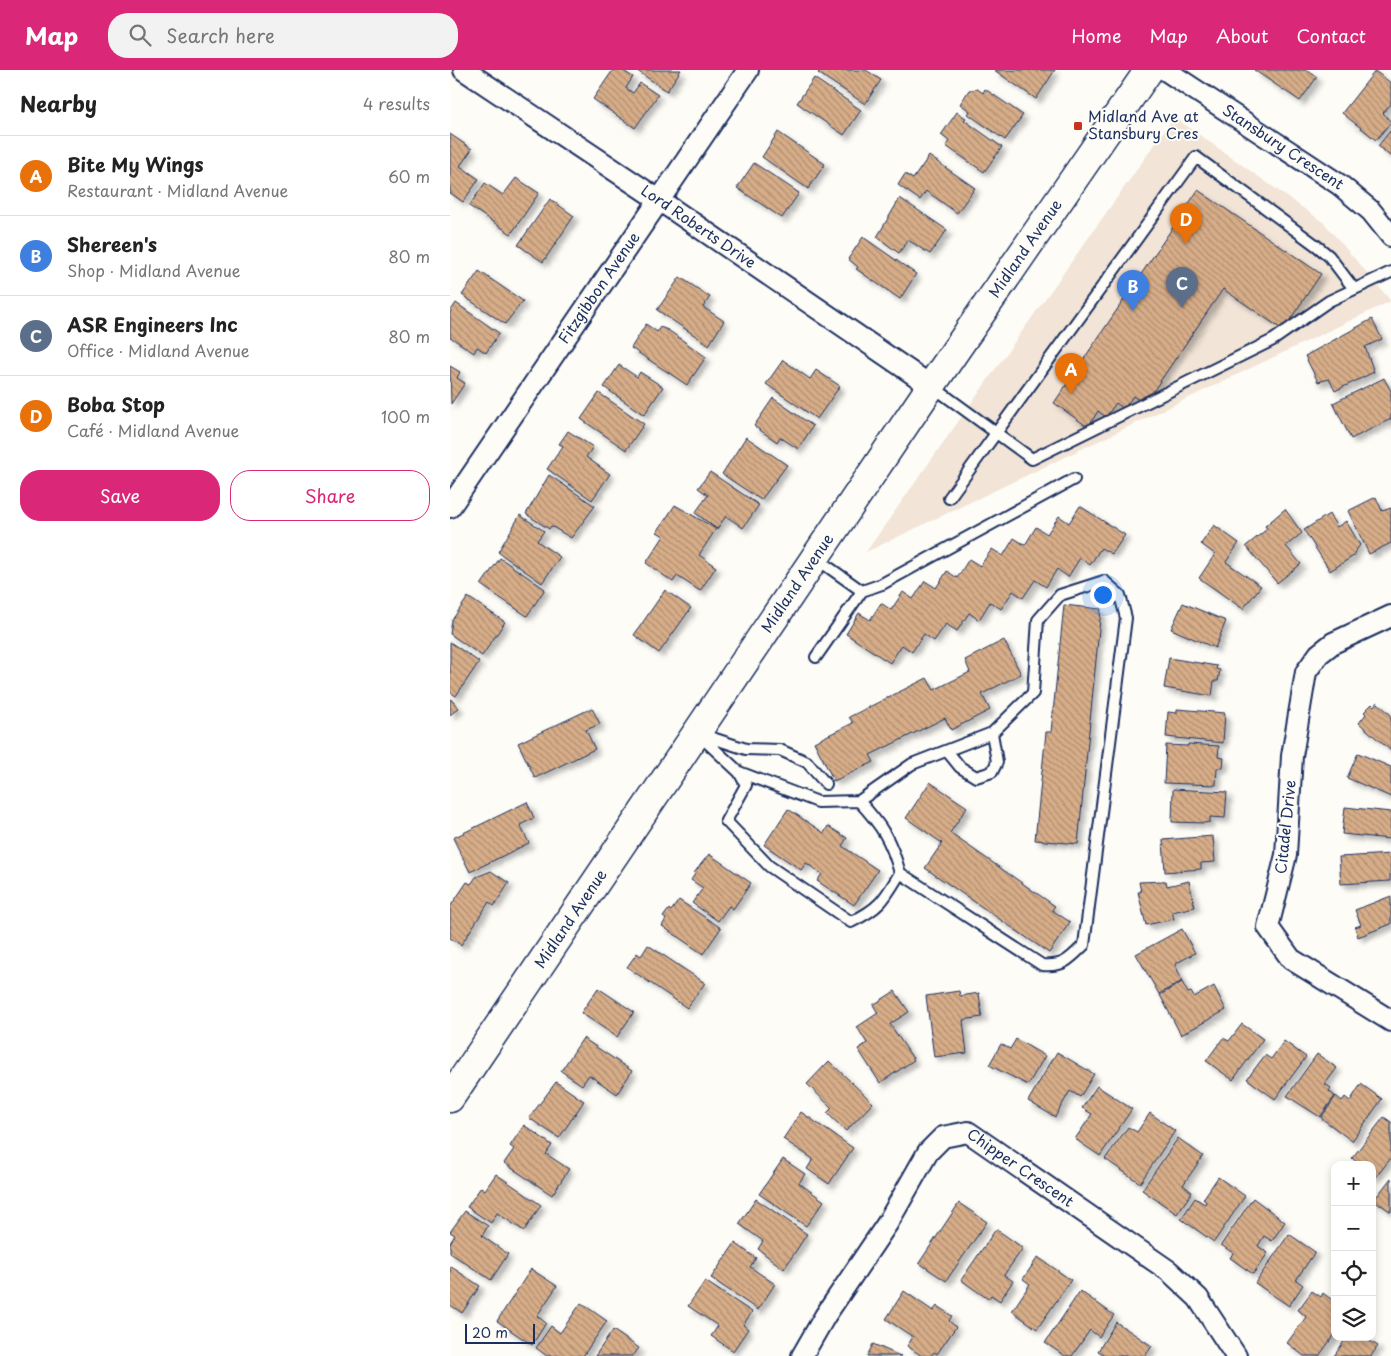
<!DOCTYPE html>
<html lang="en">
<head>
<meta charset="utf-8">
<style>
  body { margin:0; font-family:"Playpen Sans",sans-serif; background:#f2f2f2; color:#222 }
  .controls { position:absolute; right:15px; bottom:15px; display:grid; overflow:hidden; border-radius:10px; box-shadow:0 2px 8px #0003 }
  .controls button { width:45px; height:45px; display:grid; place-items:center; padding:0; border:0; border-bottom:1px solid #e0e0e0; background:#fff; color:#222; font:25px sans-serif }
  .scale { position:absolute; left:15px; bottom:12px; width:70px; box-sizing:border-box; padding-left:5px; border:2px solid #1b2f5e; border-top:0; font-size:14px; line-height:18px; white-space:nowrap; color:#1b2f5e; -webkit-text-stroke:4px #fdfcf7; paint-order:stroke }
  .you { position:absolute; left:652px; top:524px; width:18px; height:18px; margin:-12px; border:4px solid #fff; border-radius:50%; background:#1a73e8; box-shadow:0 0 0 8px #1a73e833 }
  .badge { display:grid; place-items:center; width:32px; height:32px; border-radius:50%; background:#db2777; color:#fff; font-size:16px; font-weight:700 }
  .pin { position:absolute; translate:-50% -41px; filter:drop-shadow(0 1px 2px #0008) }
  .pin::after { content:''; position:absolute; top:26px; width:18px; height:15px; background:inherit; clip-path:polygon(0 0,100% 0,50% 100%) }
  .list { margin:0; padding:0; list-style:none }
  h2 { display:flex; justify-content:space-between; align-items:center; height:65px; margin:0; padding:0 20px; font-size:21px }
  h2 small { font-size:16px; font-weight:400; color:#767676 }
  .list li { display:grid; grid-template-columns:32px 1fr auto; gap:15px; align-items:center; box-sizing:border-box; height:80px; padding:0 20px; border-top:1px solid #e0e0e0 }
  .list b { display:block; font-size:19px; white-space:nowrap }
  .list p { margin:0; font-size:16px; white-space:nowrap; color:#767676 }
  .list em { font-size:16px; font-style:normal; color:#767676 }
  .actions { display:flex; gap:10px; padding:15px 20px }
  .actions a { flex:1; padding:11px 0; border:1px solid #db2777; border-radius:20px; text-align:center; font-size:18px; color:#db2777 }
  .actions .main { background:#db2777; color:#fff }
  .icon { flex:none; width:28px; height:28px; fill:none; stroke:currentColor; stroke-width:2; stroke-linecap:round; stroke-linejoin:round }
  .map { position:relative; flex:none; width:941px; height:1286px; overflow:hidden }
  header { display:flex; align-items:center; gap:30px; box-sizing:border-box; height:70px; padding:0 25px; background:#db2777; color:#fff }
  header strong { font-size:24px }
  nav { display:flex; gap:28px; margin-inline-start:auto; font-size:18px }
  .search { width:350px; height:45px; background:#f2f2f2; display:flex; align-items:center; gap:12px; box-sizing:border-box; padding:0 18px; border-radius:20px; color:#767676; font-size:19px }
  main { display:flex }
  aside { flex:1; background:#fff }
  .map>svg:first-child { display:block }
  .built { fill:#f2e4d6 }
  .building { fill:url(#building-back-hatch); stroke:#1b2f5e; filter:url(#shadow) }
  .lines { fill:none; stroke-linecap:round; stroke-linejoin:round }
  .service-casing { stroke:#1b2f5e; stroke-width:14 }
  .minor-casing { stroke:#1b2f5e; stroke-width:24 }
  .secondary-casing { stroke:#1b2f5e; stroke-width:31 }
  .service { stroke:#fdfcf7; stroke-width:10 }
  .minor { stroke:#fdfcf7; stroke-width:20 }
  .secondary { stroke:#fdfcf7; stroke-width:28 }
  .poi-dot { fill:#c8321e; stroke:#fdfcf7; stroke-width:2 }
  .labels { text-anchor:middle; stroke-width:4; stroke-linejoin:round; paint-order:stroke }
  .poi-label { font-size:15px; fill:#1b2f5e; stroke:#fdfcf7; text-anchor:start }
  .street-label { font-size:15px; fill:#1b2f5e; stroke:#fdfcf7 }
</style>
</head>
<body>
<header>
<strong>Map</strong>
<div class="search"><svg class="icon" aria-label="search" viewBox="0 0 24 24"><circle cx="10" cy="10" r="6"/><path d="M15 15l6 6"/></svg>Search here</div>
<nav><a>Home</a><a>Map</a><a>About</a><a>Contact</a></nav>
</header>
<main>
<aside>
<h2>Nearby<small>4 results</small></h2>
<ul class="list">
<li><span class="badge" style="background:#e8710a">A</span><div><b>Bite My Wings</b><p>Restaurant · Midland Avenue</p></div><em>60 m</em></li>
<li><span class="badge" style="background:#3f7fe0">B</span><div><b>Shereen's</b><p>Shop · Midland Avenue</p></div><em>80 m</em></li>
<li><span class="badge" style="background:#5c6f8a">C</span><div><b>ASR Engineers Inc</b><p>Office · Midland Avenue</p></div><em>80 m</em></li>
<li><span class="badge" style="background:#e8710a">D</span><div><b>Boba Stop</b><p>Café · Midland Avenue</p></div><em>100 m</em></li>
</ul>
<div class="actions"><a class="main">Save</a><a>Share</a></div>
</aside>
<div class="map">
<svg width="941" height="1286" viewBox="0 0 941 1286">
  <defs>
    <pattern id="building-back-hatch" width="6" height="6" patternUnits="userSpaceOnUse" patternTransform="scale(1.25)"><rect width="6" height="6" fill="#d7ad88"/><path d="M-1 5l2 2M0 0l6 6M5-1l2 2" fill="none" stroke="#ae8d72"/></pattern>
    <filter id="shadow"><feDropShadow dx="4.5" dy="4.5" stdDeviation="2.5" flood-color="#0004"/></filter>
  </defs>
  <rect width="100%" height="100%" fill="#fdfcf7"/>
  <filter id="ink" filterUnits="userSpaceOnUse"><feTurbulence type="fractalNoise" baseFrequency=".02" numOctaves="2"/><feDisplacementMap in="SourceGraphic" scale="10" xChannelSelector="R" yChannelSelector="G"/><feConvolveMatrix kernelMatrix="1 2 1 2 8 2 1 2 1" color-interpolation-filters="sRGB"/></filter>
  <g filter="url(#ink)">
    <path class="built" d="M724,47L874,153L941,231L416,482Z"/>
    <path class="building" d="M163,0H172L183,7L176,18L183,23L190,13L208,25L185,58L143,29Z
      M186,0H231L217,21Z
      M370,0H416L431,10L415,34L368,3Z
      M544,0H605L586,29Z
      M804,0H857L867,7L850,31Z
      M925,1L941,13V34L933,43L941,52L926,70L892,43Z
      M364,8L411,40L394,65L347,33Z
      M527,19L533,23L535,19L573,45L555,70L518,44L520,41L510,34L519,20Z
      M507,42L516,48L514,50L552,77L534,102L496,76L499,71L491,65Z
      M941,60V87L928,76Z
      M328,62L375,94L358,119L312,87Z
      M0,64L22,79L10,96L29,109L13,132L0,123Z
      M479,86L525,118L507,143L476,121L470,130L448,115L455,104L463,109Z
      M304,93L349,123L332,148L287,118Z
      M66,108L89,123L61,164L19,136L35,113L53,125Z
      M748,120L871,204L833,260L773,219L700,326L690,331L683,326L674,339L666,333L656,347L648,341L638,357L604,333Z
      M450,128L497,160L480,184L458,170L449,183L427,167Z
      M100,129L124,146L93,192L68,175Z
      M413,167L466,204L450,229L406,199L408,197L398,189Z
      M29,201L73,231L55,254L12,225Z
      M230,207L260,227L253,237L274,251L259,275L207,240Z
      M6,233L49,263L36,283L27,277L24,283L0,267V242Z
      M922,249L932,269L915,277L924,302L885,321L879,309L868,312L855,286Z
      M196,254L207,262L210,257L218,260L256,287L237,315L181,278Z
      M333,290L360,309L366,300L390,316L367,349L316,314Z
      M169,295L187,307L190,302L213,317L194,345L154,317Z
      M0,296L10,302L7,308L15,313L1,334Z
      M934,308L941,321V349L901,369L883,333Z
      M149,323L194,354L176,380L131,349Z
      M323,328L363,356L348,379L330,367L327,372L304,356Z
      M118,361L143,377L136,387L160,404L142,430L97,399L113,376L109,374Z
      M296,367L337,395L311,430L272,404Z
      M260,402L309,435L293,458L276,446L267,459L245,443L258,425L248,418Z
      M99,405L145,436L121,468L101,456L99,459L76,444Z
      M926,427L932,441L941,438V473L919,484L898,441Z
      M225,435L266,459L249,485L266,497L250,521L227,506L223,512L196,493L214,466L207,462Z
      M630,436L675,465L662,484L651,478L640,495L630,488L618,507L607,499L596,517L585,510L573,528L563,521L551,539L540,532L529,550L519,543L507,561L496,554L484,571L474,564L462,582L452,575L440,593L396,564L409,543L420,550L431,533L441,540L453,522L463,529L475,511L486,518L497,501L507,508L519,489L530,496L542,479L553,486L564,468L575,475L586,457L597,464L609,446L619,453Z
      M835,439L852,463L836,476L851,494L827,513L796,476L817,459L815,456Z
      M879,444L887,457L896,451L910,475L904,483L905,485L880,501L854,460Z
      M70,445L94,461L87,471L110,487L92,513L48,482Z
      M764,455L789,473L776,492L811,516L793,539L749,508L765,484L751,474Z
      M50,488L95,519L77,546L31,515Z
      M215,520L241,538L209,583L184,565Z
      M18,527L55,552L32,586L0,564L2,550Z
      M733,533L776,551L765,578L721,559Z
      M614,535L651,539L628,774L585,770L596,662H601Z
      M554,570L571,604L532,624L540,640L501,660L495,648L420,685L424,692L384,711L364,672L403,653L399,647L477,608L484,620L520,602L515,590Z
      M0,572L29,592L6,626L0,622Z
      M719,588L767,596L766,599L770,600L768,611H764L762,626L714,618Z
      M0,628L9,638L0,645Z
      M927,632L941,645V681L909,653L916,644L914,642L922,634L924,636Z
      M142,638L150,654L136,660L145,679L85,708L68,673Z
      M727,639L775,643L773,673L716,667L718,642L727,643Z
      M738,674L769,676L768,687L774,688L773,698H767L766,715L714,713L716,675L738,676Z
      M908,683L941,697V727L897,708Z
      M480,712L517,737L500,763L605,836L602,840L620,852L599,883L475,798L492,773L456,748Z
      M723,719L777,722L775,748L760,747V752L754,753L722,752Z
      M77,732L84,748L70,755L79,773L20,802L3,768Z
      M895,737L941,742L940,769L892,764Z
      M338,739L374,763L378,756L397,768L392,776L428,800L404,835L367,811L372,804L356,793L351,800L314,775Z
      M763,766L765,792L751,793V799L715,802L713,770Z
      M259,784L301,813L283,839L279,836L268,851L242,833L253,818L241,810L245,804L244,803Z
      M941,784L940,811L891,814L889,787Z
      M41,801L59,813L44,836L39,832L11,875L0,868V837L17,812L21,814L26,807Z
      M716,811L717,816L739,811L745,837L722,842L724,849L696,855L688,822H691L689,812Z
      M941,826V854L908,867L905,857L911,855L905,840Z
      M229,830L271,858L253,884L212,856L216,849L213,847L219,839L221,841Z
      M732,859L745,883L725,894L732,911L709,924L686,884Z
      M198,875L255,913L237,938L177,897L187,883L191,886Z
      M732,912L738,923L741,922L744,927L764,916L776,940L731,965L710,925Z
      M148,918L184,942L167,967L131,943Z
      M445,921L459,942L440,954L464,990L430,1013L408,979L417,973L407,957L428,943L423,935Z
      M509,921L510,926L529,923L532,947L513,950L517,983L484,987L476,926Z
      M792,954L813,969L783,1010L756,991L773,968L779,971Z
      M133,968L182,1001L167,1024L139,1005L132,1015L111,1001Z
      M566,969L595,986L578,1015L539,995L551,974L560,979Z
      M834,971L856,987L825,1029L797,1009L815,985L821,989Z
      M607,982L644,1004L630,1027L620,1021L605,1047L578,1031Z
      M867,984L887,998L875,1014L881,1018L879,1021L885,1026L870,1047L837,1026Z
      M379,991L423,1033L396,1061L377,1043L382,1038L357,1014Z
      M106,1012L134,1031L109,1068L79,1048Z
      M911,1014L932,1029L902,1071L871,1048L886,1026L892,1031L895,1027L900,1031Z
      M647,1016L682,1039L650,1086L625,1069L642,1044L632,1038Z
      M351,1042L403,1078L379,1114L357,1099L363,1089L333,1069Z
      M700,1043L725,1061L690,1113L655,1089L678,1057L687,1062Z
      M934,1047L941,1052V1088L926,1107L922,1105V1095H910L902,1088Z
      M74,1055L102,1075L96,1084L119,1099L102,1125L54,1093L64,1079L60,1076Z
      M728,1068L753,1086L733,1115L742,1122L727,1144L692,1120Z
      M333,1089L355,1104L349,1113L374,1131L356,1156L309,1124Z
      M46,1104L91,1135L74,1161L47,1143L41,1153L17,1137L31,1117L35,1120Z
      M768,1107L795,1126L764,1172L731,1149L745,1128L755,1134L756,1132L753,1129Z
      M941,1108V1142L924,1130Z
      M803,1128L835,1152L822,1171L814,1166L808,1176L818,1183L803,1204L780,1188L783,1183L771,1175Z
      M306,1129L357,1164L334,1199L308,1179L313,1171L289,1154Z
      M509,1133L537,1152L496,1211L469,1193Z
      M15,1141L38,1156L32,1166L58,1184L41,1210L0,1183V1173L5,1165L0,1162Z
      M546,1159L573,1178L554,1205L563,1211L550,1231L541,1225L538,1229L511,1210Z
      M839,1164L865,1182L846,1210L853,1215L839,1236L805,1213Z
      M285,1173L306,1188L300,1197L325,1214L308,1240L261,1208Z
      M588,1187L621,1210L587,1259L562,1241L580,1214L573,1209Z
      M0,1196L30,1216L12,1243L0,1235Z
      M81,1199L107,1216L87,1246L96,1253L82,1275L47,1251Z
      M255,1211L302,1242L293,1255L298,1259L283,1281L261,1266L268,1256L238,1236Z
      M454,1221L483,1241L487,1236L502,1246L499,1251L506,1257L487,1284L484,1282L481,1286H472L457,1276L463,1267L436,1249Z
      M630,1221L664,1245L649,1267L640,1260L622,1286H615L595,1273Z
      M862,1221L871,1227L873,1223L885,1232V1264L869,1286H854L837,1273L856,1247L848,1240Z
      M131,1233L157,1251L133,1286H97L86,1278L101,1256L110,1263Z
      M666,1252L702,1276L695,1286H656L648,1281Z
      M163,1260L189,1278L183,1286H145Z
      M897,1267H914L928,1276L921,1286H884Z
      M423,1274L448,1285L451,1286H417Z"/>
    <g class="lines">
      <defs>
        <path id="service" d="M482,316L582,389L823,270L879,231L941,202
          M499,428L746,87L867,176L879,186L904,219
          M412,521L432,514L624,409
          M366,587L412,521L367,489
          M497,681L510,697L526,707L542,702L547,692L542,663
          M289,702L296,715L276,751L319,796L401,852C430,838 434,830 450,803
          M376,714L357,692L330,680L296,679L247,663L289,702L368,732L409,731L462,694L542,663L583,623L588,550L610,525L654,511L670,525L676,548L634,875C619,890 613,897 592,895L450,803C441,770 432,756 409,731"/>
        <g id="minor">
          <path id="s1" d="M14,0L209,130L481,316"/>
          <path id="s2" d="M715,0L890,115L921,141L941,166"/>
          <path id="s3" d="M0,437L298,0"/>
          <path d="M941,546L883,573L869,584L856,602L842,686L836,785L818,857L841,889L941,951"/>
          <path id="s4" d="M352,1286L375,1246L437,1154L478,1082L493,1067L518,1062L719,1201L748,1228L786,1286"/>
        </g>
        <g id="secondary">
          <path id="s5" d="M0,1028L481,316L699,0"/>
        </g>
      </defs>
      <use href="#service" class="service-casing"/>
      <use href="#minor" class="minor-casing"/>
      <use href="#secondary" class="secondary-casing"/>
      <use href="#service" class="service"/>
      <use href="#minor" class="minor"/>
      <use href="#secondary" class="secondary"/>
    </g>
  </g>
  <rect class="poi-dot" x="623" y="51" width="10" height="10" rx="2.5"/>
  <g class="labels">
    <g class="poi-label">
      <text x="638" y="52">Midland Ave at<tspan x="638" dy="17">Stansbury Cres</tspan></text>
    </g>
    <g class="street-label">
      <text dy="5" stroke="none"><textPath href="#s2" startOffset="141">Stansbury Crescent</textPath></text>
      <text dy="5" stroke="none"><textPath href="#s1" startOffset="282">Lord Roberts Drive</textPath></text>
      <text dy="5" stroke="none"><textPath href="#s5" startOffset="1026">Midland Avenue</textPath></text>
      <text dy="5" stroke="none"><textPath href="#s3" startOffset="265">Fitzgibbon Avenue</textPath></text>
      <text dy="5" stroke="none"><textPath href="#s5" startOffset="621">Midland Avenue</textPath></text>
      <text transform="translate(836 757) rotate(-84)" y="5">Citadel Drive</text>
      <text dy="5" stroke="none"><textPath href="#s5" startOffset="216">Midland Avenue</textPath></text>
      <text dy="5" stroke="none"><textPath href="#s4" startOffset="350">Chipper Crescent</textPath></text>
    </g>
  </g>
</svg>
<div class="controls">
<button>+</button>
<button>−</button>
<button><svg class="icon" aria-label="locate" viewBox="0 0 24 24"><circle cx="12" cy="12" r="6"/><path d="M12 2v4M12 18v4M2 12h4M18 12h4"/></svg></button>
<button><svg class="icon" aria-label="layers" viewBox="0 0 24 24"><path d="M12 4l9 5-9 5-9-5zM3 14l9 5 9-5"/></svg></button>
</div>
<div class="scale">20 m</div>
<div class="you"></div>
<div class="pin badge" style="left:621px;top:324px;background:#e8710a">A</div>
<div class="pin badge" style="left:683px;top:241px;background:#3f7fe0">B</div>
<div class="pin badge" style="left:732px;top:238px;background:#5c6f8a">C</div>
<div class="pin badge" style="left:736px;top:174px;background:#e8710a">D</div>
</div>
</main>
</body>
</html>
